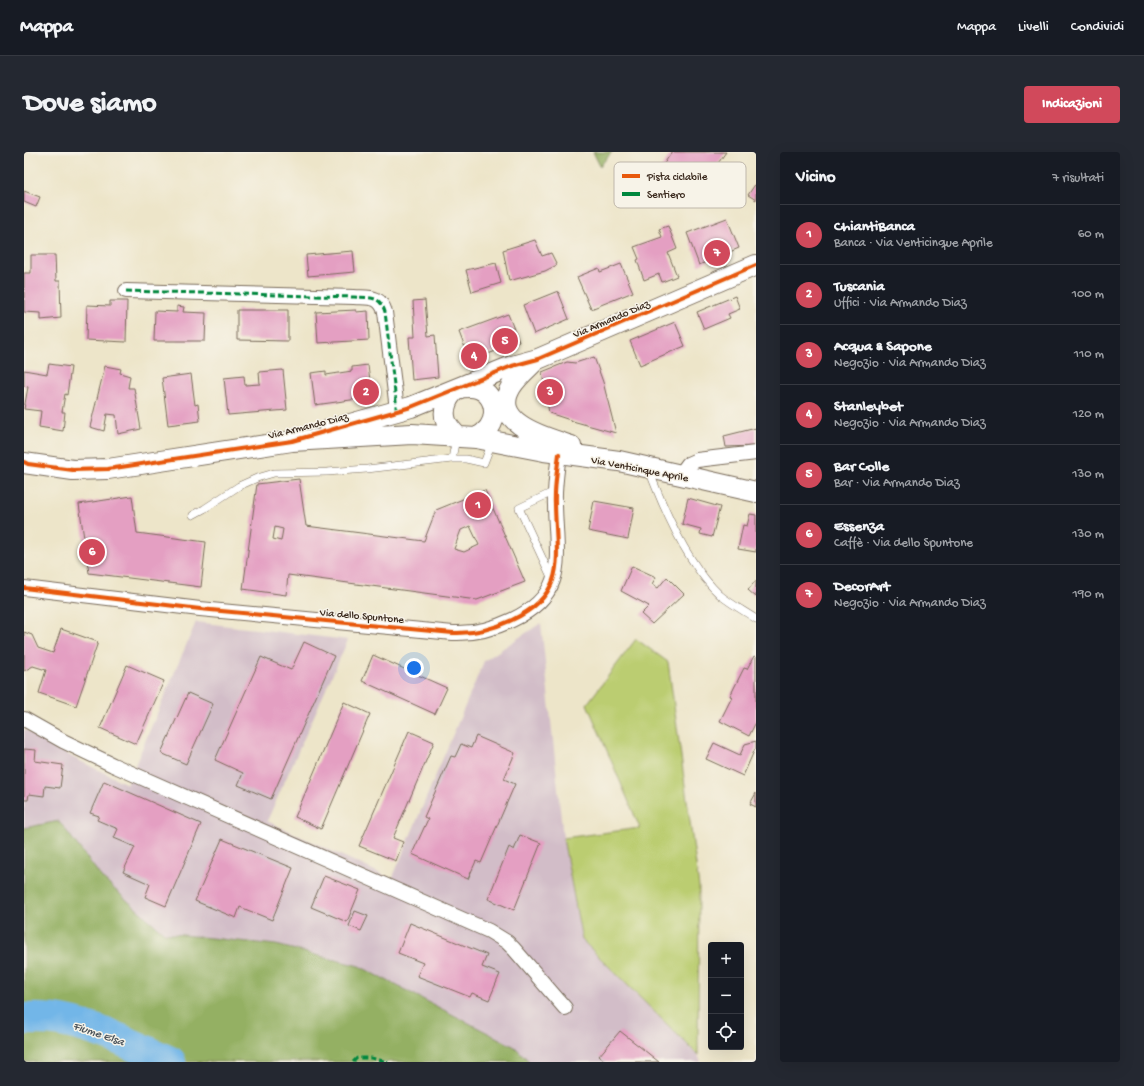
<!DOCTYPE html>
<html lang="it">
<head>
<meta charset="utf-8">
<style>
  body { margin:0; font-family:"Gochi Hand",sans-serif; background:#242831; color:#f1f3f6 }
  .controls { position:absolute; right:12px; bottom:12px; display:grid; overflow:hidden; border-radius:4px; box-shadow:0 4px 16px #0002 }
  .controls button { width:36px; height:36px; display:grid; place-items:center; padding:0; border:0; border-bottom:1px solid #363941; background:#171b24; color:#f1f3f6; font:20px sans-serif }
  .you { position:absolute; left:390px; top:516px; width:14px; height:14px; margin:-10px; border:3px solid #fff; border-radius:50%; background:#1a73e8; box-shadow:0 0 0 6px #1a73e833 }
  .badge { display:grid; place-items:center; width:26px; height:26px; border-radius:50%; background:#d1495b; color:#fff; font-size:13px; font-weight:700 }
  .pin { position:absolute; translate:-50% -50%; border:2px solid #fff; box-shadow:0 1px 4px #0006 }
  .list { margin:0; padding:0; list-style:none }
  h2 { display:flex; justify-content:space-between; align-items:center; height:52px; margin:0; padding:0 16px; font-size:17px }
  h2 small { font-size:13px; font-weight:400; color:#9ea1a6 }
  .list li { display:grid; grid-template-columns:26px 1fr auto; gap:12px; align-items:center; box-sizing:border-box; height:60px; padding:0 16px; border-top:1px solid #363941 }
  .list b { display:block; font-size:15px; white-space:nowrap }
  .list p { margin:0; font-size:13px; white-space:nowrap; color:#9ea1a6 }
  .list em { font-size:13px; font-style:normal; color:#9ea1a6 }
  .icon { flex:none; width:22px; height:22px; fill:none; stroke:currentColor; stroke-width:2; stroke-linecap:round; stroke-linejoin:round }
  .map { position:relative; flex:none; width:732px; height:910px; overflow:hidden; border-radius:4px }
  header { display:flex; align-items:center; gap:24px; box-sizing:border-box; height:56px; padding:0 20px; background:#171b24; border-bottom:1px solid #363941 }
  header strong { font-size:19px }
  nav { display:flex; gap:22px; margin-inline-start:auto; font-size:14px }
  .intro { display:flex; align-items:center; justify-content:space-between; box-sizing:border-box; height:96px; padding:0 24px }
  h1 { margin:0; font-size:28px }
  .button { padding:10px 18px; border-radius:4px; background:#d1495b; color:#fff; font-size:14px; font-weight:700 }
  main { display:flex; gap:24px; padding:0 24px }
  aside { flex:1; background:#171b24; border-radius:4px; box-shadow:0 4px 16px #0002 }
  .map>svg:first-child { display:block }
  .industrial { fill:#d2bdc8 }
  .green { fill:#bbcd71; stroke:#7b7c48 }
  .forest { fill:#94b063; stroke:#686d40 }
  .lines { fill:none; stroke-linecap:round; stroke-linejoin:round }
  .river { stroke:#72b6e8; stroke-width:32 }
  .building { fill:#e49fc2; fill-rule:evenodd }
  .lane-casing { stroke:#796b5a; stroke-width:8 }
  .street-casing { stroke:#796b5a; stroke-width:16 }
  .secondary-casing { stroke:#796b5a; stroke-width:22 }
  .lane { stroke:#fff; stroke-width:7 }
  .street { stroke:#fff; stroke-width:14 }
  .secondary { stroke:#fff; stroke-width:20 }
  .quiet { stroke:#00873e; stroke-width:3; stroke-dasharray:6 3; stroke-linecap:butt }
  .cycleway-casing { stroke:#f7f3e8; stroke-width:6 }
  .cycleway { stroke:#e8590c; stroke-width:4 }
  .labels { text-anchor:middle; stroke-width:3; stroke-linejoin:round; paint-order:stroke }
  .street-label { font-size:11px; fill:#3b2a1e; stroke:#f7f3e8 }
  .water-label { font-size:12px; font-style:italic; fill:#4c545b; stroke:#f7f3e8 }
  .key { fill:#f7f3e8; stroke:#bfb7ab; stroke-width:1 }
  .key-label { font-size:11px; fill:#3b2a1e }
</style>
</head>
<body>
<header>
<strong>Mappa</strong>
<nav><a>Mappa</a><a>Livelli</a><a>Condividi</a></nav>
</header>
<div class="intro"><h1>Dove siamo</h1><a class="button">Indicazioni</a></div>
<main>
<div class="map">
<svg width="732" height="910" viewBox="0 0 732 910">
  <rect width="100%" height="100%" fill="#f7f3e8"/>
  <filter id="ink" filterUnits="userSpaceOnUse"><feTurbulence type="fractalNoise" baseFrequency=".025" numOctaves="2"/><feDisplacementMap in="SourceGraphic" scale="8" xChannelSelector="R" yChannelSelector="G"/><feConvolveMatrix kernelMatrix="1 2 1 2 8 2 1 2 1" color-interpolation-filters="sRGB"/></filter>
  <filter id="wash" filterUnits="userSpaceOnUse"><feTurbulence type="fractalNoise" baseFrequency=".012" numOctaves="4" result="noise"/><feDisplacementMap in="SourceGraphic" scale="16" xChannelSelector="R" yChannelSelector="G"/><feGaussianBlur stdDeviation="0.9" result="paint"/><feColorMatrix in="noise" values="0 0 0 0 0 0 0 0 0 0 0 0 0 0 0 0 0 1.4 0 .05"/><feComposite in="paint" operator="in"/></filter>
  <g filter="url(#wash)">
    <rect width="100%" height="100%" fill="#ede5c9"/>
    <path class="industrial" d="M172,470L324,488L243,669L368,727L460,509L517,471L539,686L558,788L674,903L677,910H506L491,895L335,814L252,793L140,781L79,727L35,669L0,676V577L50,606L103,632Z"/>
    <path class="green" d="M612,487L644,510L675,735L674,903L558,788L539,686L616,676L563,552Z"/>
    <path class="forest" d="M569,0H588L576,14Z
      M35,669L79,727L140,781L252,793L335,814L491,895L506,910H0V676Z"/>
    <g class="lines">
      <path class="river" d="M0,867C12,867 25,866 37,869C75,876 111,894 146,910"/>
    </g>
    <g id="blocks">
      <path class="building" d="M648,0H702L670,45L635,19Z
        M732,31V48L724,43Z
        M0,39L16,45L12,55L0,50Z
        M703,66L715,96L675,113L663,81Z
        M644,74L653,97L644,101L653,124L638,130L635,122L620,128L613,108L615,107L610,95L638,85L635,77Z
        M511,88L518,104L527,101L533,113L521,119L485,129L479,98Z
        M329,99L331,120L284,124L282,103Z
        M7,103H31L32,129H36L37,166L17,168V161L0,160V121H7Z
        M472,111L477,131L448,140L442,118Z
        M597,112L609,140L567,157L553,125L575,116L576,120Z
        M534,139L545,167L510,182L499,153Z
        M711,144L716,157L704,162L706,166L680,177L673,160Z
        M401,148L404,184L411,183L414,225L388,228L385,185H391L389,149Z
        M86,149H103L102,190L62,188L63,153L86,154Z
        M153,154L160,155L159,160L182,161L181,189H130L131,159L153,160Z
        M213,158H264V189L213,188Z
        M332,158V160L344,159L345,188L294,191L292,160Z
        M484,162L495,190L446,209L435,180Z
        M651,170L661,194L616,213L606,189Z
        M570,205L579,230L592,281L552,270L525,261L518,220L543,210L551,211Z
        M25,212L47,215L43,243L41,242L38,260H41L39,279L15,275L17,259L0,257L4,235L0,234V218L23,222Z
        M344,213L348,245L291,253L287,221L302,219V223L328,219V215Z
        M81,214L97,217L96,221L106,224L104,236H110L117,277L94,282L92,263L83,262L80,279L66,275Z
        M259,218L263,258L204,263L200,226L220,224L221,233L236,232L235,220Z
        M167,222L171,253L174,252L176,269L144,273L138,226Z
        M732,276V294L702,295L700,284Z
        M275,327L282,374L400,389L412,358L461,338L501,430L453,448L264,423L262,443L219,437L233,332ZM446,374L455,393L440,400L430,397L437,378ZM251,375L259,377L257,389L249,387Z
        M108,344L113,381L182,390L177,435L65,421L55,352Z
        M664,346L696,355L688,385L676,382L677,377L658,372Z
        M570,349L610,356L604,387L564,379Z
        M726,362L732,363V400L714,397L719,373L723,374Z
        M608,414L632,425L628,432L634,436L643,425L660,442L628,472L617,462L625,454L597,439Z
        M732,428V445L724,438Z
        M37,477L74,490L52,554L15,541L22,518L9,514L0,519V480L8,483L14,496L29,501Z
        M280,490L310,504L247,647L214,633L219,621L191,608L237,505L267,518Z
        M349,503L423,536L411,562L338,529Z
        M730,504L732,505V570L725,584L696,569L708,545L706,544L720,516L723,517Z
        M103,513L140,529L112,592L76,576Z
        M164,541L189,552L162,612L137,601Z
        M320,550L346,562L297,677L271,665Z
        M385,579L410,590L369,686L379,690L372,709L335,694Z
        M452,584L491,601L480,627L491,632L457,711L452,709L444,727L388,702L404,667L400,665L427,604L431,605L437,592L447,596Z
        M732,589V598L731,597L719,624L682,607L690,591L716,603L721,592Z
        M0,597L12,598L11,609L39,613L36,636L21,634L20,644L5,642L4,648H0Z
        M80,629L177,672L142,754L121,745L126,732L99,720L111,695L90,686L94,677L73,668L75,664L66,661Z
        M732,641V655L726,652Z
        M496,683L517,691L490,758L464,747L485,695L490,698Z
        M198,687L269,716L248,768L216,755L212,766L171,749Z
        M300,724L336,738L323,770L287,755Z
        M331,759L344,764L337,779L325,774Z
        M386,771L463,803L458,815L476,822L465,848L448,841L446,845L393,824L399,811L374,801Z
        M596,879L615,894L635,910H582L575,904Z"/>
    </g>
  </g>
  <g filter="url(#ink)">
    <use href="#blocks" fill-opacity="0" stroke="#796b5a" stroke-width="1"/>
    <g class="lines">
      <defs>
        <path id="lane" d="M428,307L432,286
          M625,318C640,358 664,413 696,443C707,452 720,459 732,467
          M169,363L180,357L215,334L233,326L250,321L303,320L343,317L428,307H442L460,311L468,290
          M528,427L495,356L531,339"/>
        <path id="street" d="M102,139L330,145C345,146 356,143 361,160L372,249V260
          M656,323L664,312L673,308L732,301
          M0,436L176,457L429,481C451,482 469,477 488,468C545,441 532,405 531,353C530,336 533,319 535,302
          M0,567L39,589L89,613L465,779L483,790L490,797L541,856"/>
        <path id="secondary" d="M512,208C503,217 493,225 487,235C465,272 524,286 547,294
          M305,278L387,255L488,214L514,207L732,113
          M433,284C429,280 424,275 422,269C418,257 424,241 436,236C439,235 443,235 446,235C460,235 470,246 470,260C470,273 462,281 452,286
          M0,311L49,318L84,317L268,289L388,282L452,286L520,299L595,309L732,340"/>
      </defs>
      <use href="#lane" class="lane-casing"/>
      <use href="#street" class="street-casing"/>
      <use href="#secondary" class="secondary-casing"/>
      <use href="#lane" class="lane"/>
      <use href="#street" class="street"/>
      <use href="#secondary" class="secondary"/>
      <path class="quiet" d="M102,139L330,145C345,146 356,143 361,160L372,249V260
        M329,910L333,906H347L364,910"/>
      <defs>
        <path id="cycleway" d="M0,310L4,312L49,318L84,317L268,289L387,255L488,214L514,207L732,113
          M0,436L176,457L429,481C451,482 469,477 488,468C545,441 532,405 531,353C530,336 533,319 535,302"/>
      </defs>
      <use href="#cycleway" class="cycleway-casing"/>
      <use href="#cycleway" class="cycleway"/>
    </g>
  </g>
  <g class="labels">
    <g class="street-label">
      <text transform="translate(587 166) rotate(-23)" y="4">Via Armando Diaz</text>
      <text transform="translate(284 273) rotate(-14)" y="4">Via Armando Diaz</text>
      <text transform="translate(616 316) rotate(11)" y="4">Via Venticinque Aprile</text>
      <text transform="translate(338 463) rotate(5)" y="4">Via dello Spuntone</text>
    </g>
    <g class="water-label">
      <text transform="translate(75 881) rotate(19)" y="4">Fiume Elsa</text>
    </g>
  </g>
  <rect x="590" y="10" width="132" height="46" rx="6" class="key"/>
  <rect x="598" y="22" width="18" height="4" fill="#e8590c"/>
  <rect x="598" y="40" width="18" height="4" fill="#00873e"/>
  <g class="key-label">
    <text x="623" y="28">Pista ciclabile</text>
    <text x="623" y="46">Sentiero</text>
  </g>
</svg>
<div class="controls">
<button>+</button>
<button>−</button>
<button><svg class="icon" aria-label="locate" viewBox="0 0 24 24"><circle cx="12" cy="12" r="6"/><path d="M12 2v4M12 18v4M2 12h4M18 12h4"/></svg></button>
</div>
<div class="you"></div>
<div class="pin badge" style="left:454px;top:353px">1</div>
<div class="pin badge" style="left:342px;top:240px">2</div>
<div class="pin badge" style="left:526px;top:240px">3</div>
<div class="pin badge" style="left:450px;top:204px">4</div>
<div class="pin badge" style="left:481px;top:189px">5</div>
<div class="pin badge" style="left:68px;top:400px">6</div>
<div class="pin badge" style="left:693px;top:101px">7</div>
</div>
<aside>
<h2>Vicino<small>7 risultati</small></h2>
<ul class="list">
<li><span class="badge">1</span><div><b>ChiantiBanca</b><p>Banca · Via Venticinque Aprile</p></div><em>60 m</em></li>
<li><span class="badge">2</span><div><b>Tuscania</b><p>Uffici · Via Armando Diaz</p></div><em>100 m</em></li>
<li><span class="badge">3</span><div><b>Acqua &amp; Sapone</b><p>Negozio · Via Armando Diaz</p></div><em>110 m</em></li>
<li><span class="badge">4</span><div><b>Stanleybet</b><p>Negozio · Via Armando Diaz</p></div><em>120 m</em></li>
<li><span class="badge">5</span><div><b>Bar Colle</b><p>Bar · Via Armando Diaz</p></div><em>130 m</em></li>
<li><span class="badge">6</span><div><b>Essenza</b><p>Caffè · Via dello Spuntone</p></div><em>130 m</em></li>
<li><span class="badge">7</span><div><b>DecorArt</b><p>Negozio · Via Armando Diaz</p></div><em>190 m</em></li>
</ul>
</aside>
</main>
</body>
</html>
